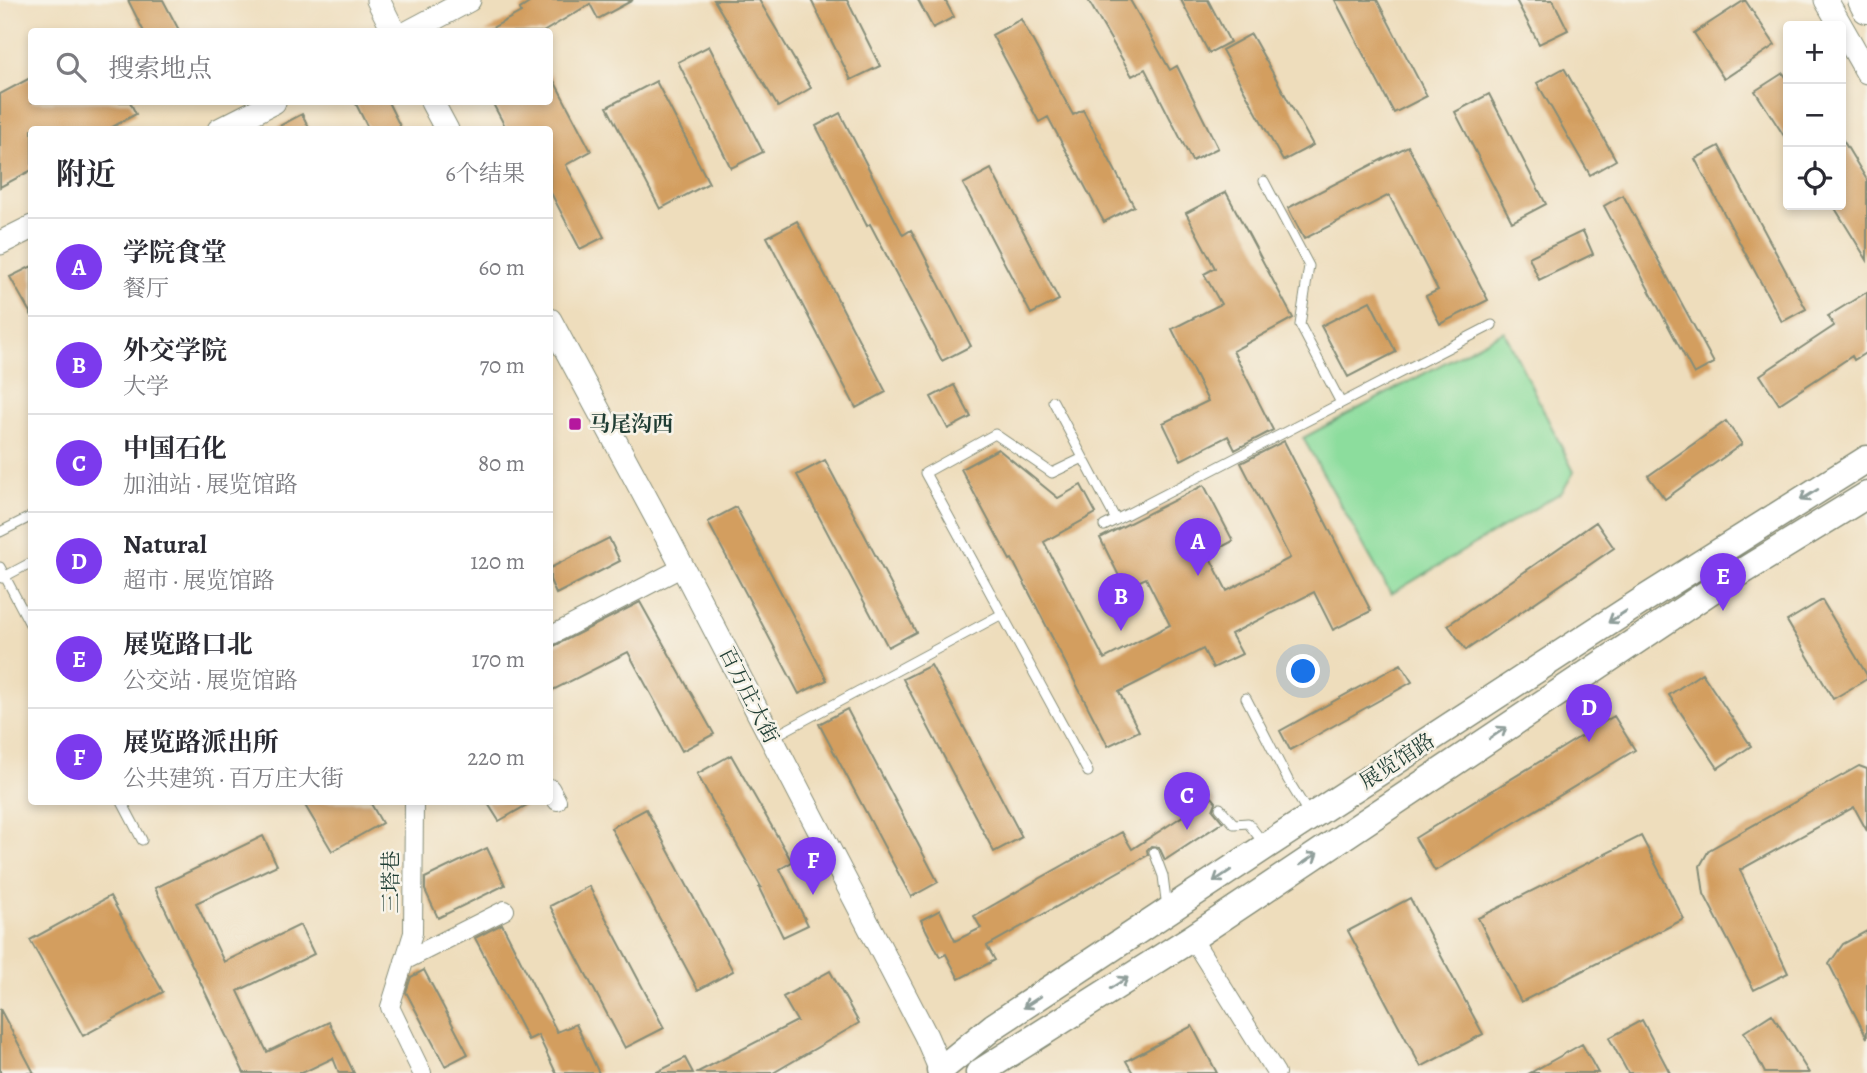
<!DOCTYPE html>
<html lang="zh">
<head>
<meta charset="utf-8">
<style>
  body { margin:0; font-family:Alegreya,"Noto Serif SC",serif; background:#f2f2f3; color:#2b2b33 }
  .controls { position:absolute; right:21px; top:21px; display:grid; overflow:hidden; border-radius:7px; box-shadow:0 4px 10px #0003 }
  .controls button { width:63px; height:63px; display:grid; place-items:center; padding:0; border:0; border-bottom:2px solid #e1e1e2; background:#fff; color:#2b2b33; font:35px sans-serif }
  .you { position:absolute; left:1304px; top:672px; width:24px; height:24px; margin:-18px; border:5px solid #fff; border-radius:50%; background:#1a73e8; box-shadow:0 0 0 10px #1a73e833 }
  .badge { display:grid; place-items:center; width:46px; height:46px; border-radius:50%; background:#7c3aed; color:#fff; font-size:23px; font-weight:700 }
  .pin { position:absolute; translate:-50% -58px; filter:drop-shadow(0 2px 4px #0008) }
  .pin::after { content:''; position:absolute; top:37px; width:24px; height:21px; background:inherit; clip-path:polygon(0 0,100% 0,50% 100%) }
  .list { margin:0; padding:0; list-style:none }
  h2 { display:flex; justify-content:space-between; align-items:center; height:91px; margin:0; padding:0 28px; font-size:30px }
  h2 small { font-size:23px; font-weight:400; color:#7c7c81 }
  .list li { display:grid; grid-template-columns:46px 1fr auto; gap:21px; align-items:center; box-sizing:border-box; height:98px; padding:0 28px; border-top:2px solid #e1e1e2 }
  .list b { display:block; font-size:26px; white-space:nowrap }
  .list p { margin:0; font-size:23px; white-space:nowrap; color:#7c7c81 }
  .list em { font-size:23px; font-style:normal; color:#7c7c81 }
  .icon { flex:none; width:38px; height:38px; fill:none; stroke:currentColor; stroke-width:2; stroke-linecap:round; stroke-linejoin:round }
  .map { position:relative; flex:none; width:1867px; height:1073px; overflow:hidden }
  .search { position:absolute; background:#fff; box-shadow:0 4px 10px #0003; left:28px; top:28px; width:525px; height:77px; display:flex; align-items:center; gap:18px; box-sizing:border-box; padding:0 24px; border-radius:7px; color:#7c7c81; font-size:26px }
  .panel { position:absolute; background:#fff; box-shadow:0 4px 10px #0003; left:28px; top:126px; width:525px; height:679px; border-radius:7px }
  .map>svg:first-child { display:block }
  .green { fill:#8cdd9d; stroke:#568d68; stroke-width:2 }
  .building { fill:#d39e5f }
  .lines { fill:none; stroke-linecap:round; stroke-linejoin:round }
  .lane-casing { stroke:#868d78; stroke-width:11 }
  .street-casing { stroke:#868d78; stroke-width:20 }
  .secondary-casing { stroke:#868d78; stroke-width:25 }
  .primary-casing { stroke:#868d78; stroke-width:29 }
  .highway-casing { stroke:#868d78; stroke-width:32 }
  .lane { stroke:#fff; stroke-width:9 }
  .street { stroke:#fff; stroke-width:18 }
  .secondary { stroke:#fff; stroke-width:23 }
  .primary { stroke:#fff; stroke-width:26 }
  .highway { stroke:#fff; stroke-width:30 }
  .oneway { stroke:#8f9e9a }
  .poi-dot { fill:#b5179e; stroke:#f7f3e8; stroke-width:2.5 }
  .labels { text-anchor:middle; stroke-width:5; stroke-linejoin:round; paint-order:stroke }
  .poi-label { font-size:21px; font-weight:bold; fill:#1f3d34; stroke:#f7f3e8; text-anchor:start }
  .street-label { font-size:21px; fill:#1f3d34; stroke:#f7f3e8 }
</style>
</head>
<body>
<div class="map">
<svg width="1867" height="1073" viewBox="0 0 1867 1073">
  <rect width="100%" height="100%" fill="#f7f3e8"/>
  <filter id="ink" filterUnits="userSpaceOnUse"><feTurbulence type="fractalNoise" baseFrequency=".0143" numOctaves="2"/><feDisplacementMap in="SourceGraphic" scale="14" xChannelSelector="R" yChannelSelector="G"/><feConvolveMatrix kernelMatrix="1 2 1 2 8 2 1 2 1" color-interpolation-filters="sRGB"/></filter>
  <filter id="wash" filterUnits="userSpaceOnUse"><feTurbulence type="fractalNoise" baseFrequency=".00686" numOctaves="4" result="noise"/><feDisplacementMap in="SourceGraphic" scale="28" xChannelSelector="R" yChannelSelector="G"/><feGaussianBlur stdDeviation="1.57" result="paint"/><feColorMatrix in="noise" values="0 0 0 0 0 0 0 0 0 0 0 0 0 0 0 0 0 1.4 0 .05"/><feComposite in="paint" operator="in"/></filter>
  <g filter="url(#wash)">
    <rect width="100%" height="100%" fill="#eeddbc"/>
    <path class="green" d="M1504,331L1574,472L1562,492L1391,594L1303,438Z"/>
    <g id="blocks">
      <path class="building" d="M128,0H163L180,32H144Z
        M534,0H633L598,19L590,4L543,32H485L521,12L520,9Z
        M714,0H759L811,88L778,107Z
        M811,0H847L880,66L851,80Z
        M918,0H945L954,17L933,28Z
        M1088,0H1130L1170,70L1177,66L1218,148L1192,161L1145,69L1132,76Z
        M1181,0H1208L1230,42L1209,53Z
        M1335,0H1377L1427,96L1394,113Z
        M1516,0H1553L1568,30L1539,44Z
        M1745,0L1775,45L1724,79L1694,33Z
        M1021,19L1073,115L1083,110L1134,206L1104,222L1048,117L1039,122L992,35Z
        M1251,34L1313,145L1283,161L1222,50Z
        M709,46L763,152L731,168L678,62Z
        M1564,68L1616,160L1590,175L1537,83Z
        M550,73L591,151L566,165L604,237L580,249L550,191V130H507L492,102H550Z
        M1783,73L1788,80V142L1755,91Z
        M32,77V102H130L136,114L107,130H32V170L0,187V94Z
        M656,81L709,183L660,209L607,107Z
        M1489,94L1546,204L1512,222L1455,112Z
        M355,102H388L402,130H369Z
        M840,113L903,235L911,230L971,346L942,361L870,224L867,226L816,126Z
        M302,114L310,130H272Z
        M1841,137L1867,180V260L1833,205H1841Z
        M1408,146L1488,300L1440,324L1426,296L1438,290L1389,195L1304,239L1288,208Z
        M1719,146L1806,309L1782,322L1695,159Z
        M991,169L1059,300L1031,314L963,184Z
        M1226,192L1293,318L1233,351L1273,430L1235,450L1228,436L1181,460L1163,423L1208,401L1172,329L1221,304L1204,274L1215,268L1186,213Z
        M1623,195L1714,363L1694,374L1604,206Z
        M797,221L886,392L856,408L767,237Z
        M1583,231L1593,254L1539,280L1529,257Z
        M32,266V316L10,277Z
        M1867,292V352L1854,360L1852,356L1779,404L1760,375L1834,326L1828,316Z
        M1370,301L1396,352L1348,377L1321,326Z
        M954,385L971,417L948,429L931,397Z
        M1726,421L1742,444L1665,499L1648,476Z
        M1284,441L1371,611L1333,630L1314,592L1231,634L1242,654L1213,668L1203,649L1119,692L1139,731L1108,746L1012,559L1010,560L961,469L998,449L1058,498L1081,485L1096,513L1044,542L1104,659L1170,625L1146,578L1125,588L1100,538L1204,485L1233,541L1208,554L1227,591L1290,558L1241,463Z
        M825,460L916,632L888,647L797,475Z
        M736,507L827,680L799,694L708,522Z
        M1596,522L1614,548L1466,650L1448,625Z
        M609,538L620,561L556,594L550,580V568Z
        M1822,600L1867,675V679L1833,699L1787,621Z
        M640,602L714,734L682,751L628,652L553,690L550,683V648Z
        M1401,664L1412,682L1290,750L1280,731Z
        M931,665L1022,837L994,852L903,679Z
        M1702,673L1751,746L1718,768L1669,695Z
        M847,709L938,882L911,897L819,724Z
        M1614,716L1635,750L1435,871L1415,838Z
        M731,755L792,862L780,869L808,925L783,937L759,888L761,887L697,774Z
        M1859,766L1867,769V831L1854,807L1740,870L1788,973L1754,990L1704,894L1700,866L1709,850Z
        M1212,797L1216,802L1213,810L1223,822L1165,860L1159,847L1151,846L1147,850L1148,855L987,946L995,960L959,979L946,954L940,957L921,920L940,910L955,941L981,928L974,916L1122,832L1132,849Z
        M303,802H370L382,823L332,851Z
        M487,802H532L499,821Z
        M646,809L733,971L698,990L611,828Z
        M263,836L277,865L196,903L224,962L300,925L314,954L238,991L267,1052L329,1022L354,1073H339L333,1058L302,1073H244L155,888Z
        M1641,836L1684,919L1521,1002L1478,918Z
        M487,848L505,885L438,918L425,890V878Z
        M589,886L664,1028L625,1048L550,906Z
        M110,896L163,992L83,1036L30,940Z
        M1410,898L1483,1034L1421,1067L1348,931Z
        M502,924L557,1032L576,1024L599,1073H556L538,1035L528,1040L475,938Z
        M1867,931V1038L1829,964L1843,944Z
        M424,970L468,1054L445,1066L406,992L411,977Z
        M830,971L859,1023L773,1073H696L797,1021L783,997Z
        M0,1009L34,1073H0Z
        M1772,1014L1809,1073H1765L1744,1032Z
        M1642,1020L1670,1073H1628L1609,1038Z
        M1192,1026L1217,1073H1133L1126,1061Z
        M1582,1044L1598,1073H1530Z
        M685,1058L693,1073H655Z"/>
    </g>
  </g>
  <g filter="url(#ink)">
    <use href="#blocks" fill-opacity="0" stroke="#868d78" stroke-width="2"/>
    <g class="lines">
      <defs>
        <path id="lane" d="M1264,181L1309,266L1300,325L1341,403
          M1053,401L1116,520
          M1083,458L1052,473L995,434L925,473L1088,772
          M1104,526L1492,325
          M0,532L32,516
          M0,567L32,628
          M2,578L32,562
          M1246,698L1288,780L1310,816
          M773,737L1002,614
          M122,802L142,840
          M1220,808L1234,824L1248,823L1265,845
          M1154,852L1163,876L1167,908"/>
        <path id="street" d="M550,636L683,567
          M550,788L557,801
          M414,802L413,933L390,1007L422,1073
          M1192,938L1276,1073
          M404,961L505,910"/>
        <path id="secondary" d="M378,0L394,32
          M1826,0L1867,72
          M409,32L469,0
          M432,102L447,130
          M219,130L274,102
          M0,243L32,227
          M550,320L669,541L926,1036L942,1073"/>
        <path id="primary" d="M940,1070L994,1026L1266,846L1643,600L1867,459
          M979,1073L1192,938L1709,592L1867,495"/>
        <path id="highway" d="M1863,0L1867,8"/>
      </defs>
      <use href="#lane" class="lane-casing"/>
      <use href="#street" class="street-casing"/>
      <use href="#secondary" class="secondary-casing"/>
      <use href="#primary" class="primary-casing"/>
      <use href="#highway" class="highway-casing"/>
      <use href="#lane" class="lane"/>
      <use href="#street" class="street"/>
      <use href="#secondary" class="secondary"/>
      <use href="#primary" class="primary"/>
      <use href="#highway" class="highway"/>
    </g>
    <defs><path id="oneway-shaft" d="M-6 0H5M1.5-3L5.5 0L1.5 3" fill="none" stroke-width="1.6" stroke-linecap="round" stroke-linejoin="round" transform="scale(1.75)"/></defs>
    <g class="oneway">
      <use href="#oneway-shaft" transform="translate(1809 495) rotate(148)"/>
      <use href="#oneway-shaft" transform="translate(1617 617) rotate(147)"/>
      <use href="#oneway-shaft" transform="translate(1498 733) rotate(-34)"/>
      <use href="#oneway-shaft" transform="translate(1309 859) rotate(-34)"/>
      <use href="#oneway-shaft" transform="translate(1222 876) rotate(146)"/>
      <use href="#oneway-shaft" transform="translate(1119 983) rotate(-32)"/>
      <use href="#oneway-shaft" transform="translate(1032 1002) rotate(147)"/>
    </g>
  </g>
  <rect class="poi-dot" x="568" y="417" width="14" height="14" rx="3.5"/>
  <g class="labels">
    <g class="poi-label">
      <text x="589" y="431">马尾沟西</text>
    </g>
    <g class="street-label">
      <text transform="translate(749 695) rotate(63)" y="7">百万庄大街</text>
      <text transform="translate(1397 761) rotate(-33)" y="7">展览馆路</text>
      <text transform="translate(391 882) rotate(-90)" y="7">三塔巷</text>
    </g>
  </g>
</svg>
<div class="controls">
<button>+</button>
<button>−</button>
<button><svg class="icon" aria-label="locate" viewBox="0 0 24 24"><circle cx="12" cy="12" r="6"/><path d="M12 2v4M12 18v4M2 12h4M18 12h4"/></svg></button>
</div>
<div class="you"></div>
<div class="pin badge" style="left:1198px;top:576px">A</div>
<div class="pin badge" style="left:1121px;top:631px">B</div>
<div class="pin badge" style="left:1187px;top:830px">C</div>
<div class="pin badge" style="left:1589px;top:742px">D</div>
<div class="pin badge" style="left:1723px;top:611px">E</div>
<div class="pin badge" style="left:813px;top:895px">F</div>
<div class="search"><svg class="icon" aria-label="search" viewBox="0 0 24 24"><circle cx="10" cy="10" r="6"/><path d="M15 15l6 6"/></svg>搜索地点</div>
<section class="panel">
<h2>附近<small>6个结果</small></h2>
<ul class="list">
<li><span class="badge">A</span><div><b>学院食堂</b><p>餐厅</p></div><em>60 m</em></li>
<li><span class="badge">B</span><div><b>外交学院</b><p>大学</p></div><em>70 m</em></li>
<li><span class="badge">C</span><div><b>中国石化</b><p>加油站 · 展览馆路</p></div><em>80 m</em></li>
<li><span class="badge">D</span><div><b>Natural</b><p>超市 · 展览馆路</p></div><em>120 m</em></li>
<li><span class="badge">E</span><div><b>展览路口北</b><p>公交站 · 展览馆路</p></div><em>170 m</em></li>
<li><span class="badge">F</span><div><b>展览路派出所</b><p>公共建筑 · 百万庄大街</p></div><em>220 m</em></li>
</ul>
</section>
</div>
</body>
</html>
